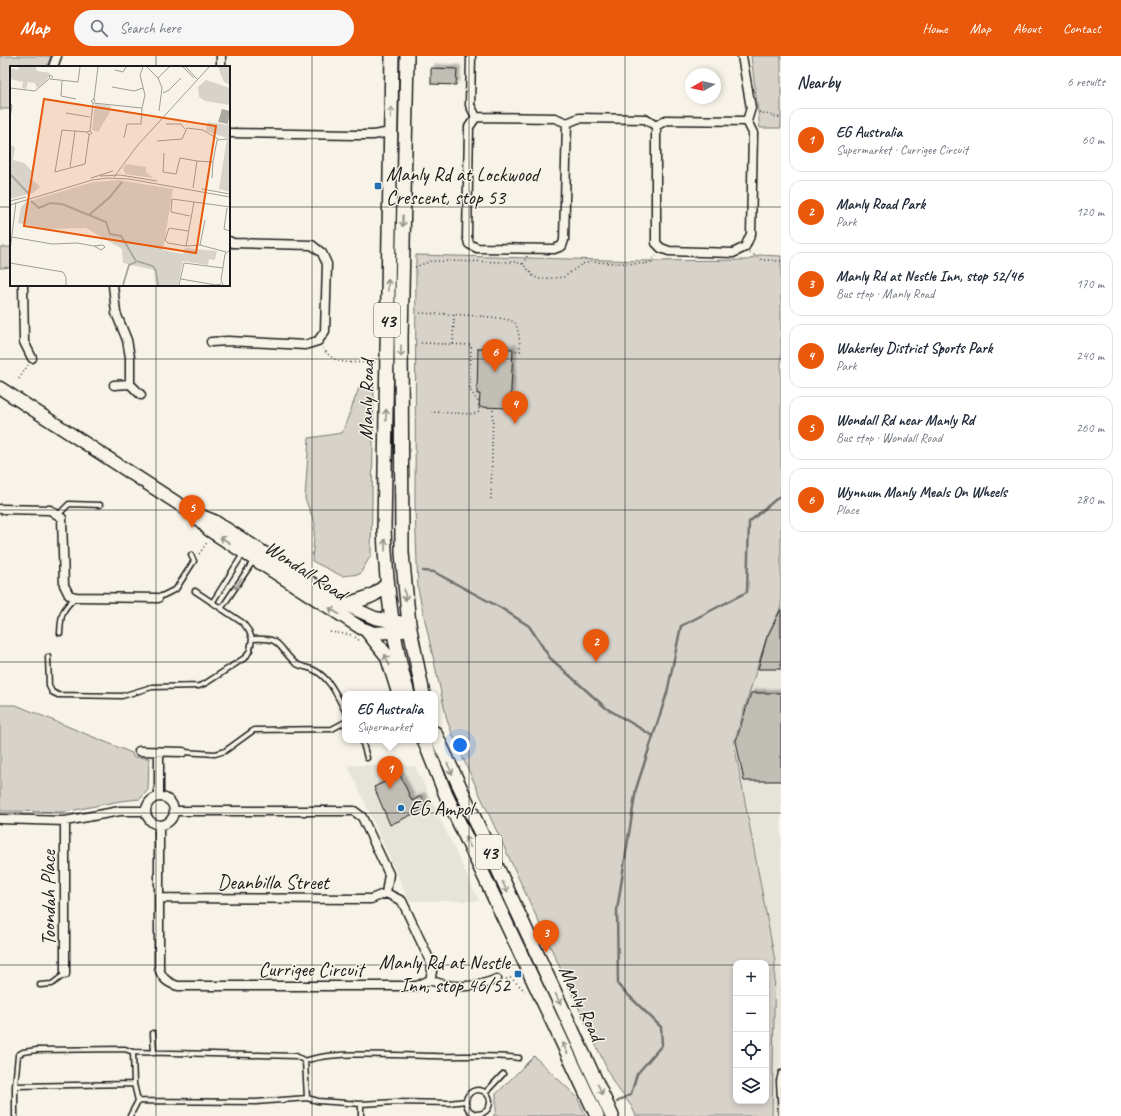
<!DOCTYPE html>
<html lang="en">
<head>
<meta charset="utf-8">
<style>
  body { margin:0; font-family:Caveat,sans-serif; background:#f6f6f7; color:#1f2937 }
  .controls { position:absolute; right:12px; bottom:12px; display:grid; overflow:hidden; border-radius:8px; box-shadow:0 2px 6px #0003 }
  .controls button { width:36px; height:36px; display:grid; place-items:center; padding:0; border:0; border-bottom:1px solid #e0e1e3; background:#fff; color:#1f2937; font:20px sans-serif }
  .compass { position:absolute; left:685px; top:12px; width:36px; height:36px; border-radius:50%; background:#fff; box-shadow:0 2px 6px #0003; rotate:261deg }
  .you { position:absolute; left:460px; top:689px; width:14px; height:14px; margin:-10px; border:3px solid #fff; border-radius:50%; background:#1a73e8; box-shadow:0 0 0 6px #1a73e833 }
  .badge { display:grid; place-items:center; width:26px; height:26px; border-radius:50%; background:#ea580c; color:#fff; font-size:13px; font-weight:700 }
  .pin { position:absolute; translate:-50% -33px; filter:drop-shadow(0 1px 2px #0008) }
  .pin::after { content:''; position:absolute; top:21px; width:14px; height:12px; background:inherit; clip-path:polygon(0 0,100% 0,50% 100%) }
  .popup { position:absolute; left:342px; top:635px; width:96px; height:52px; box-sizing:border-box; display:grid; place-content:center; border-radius:8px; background:#fff; filter:drop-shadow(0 1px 3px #0005); font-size:13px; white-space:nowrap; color:#747a83 }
  .popup b { font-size:15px; color:#1f2937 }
  .popup::after { content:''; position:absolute; left:50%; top:100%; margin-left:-8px; border:8px solid transparent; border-top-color:#fff }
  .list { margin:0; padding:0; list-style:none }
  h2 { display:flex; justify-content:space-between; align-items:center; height:52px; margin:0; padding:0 16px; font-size:17px }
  h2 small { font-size:13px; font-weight:400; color:#747a83 }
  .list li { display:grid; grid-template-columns:26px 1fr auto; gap:12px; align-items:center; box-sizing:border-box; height:64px; margin:0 8px 8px; padding:0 8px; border:1px solid #e0e1e3; border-radius:12px }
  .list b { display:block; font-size:15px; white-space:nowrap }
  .list p { margin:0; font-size:13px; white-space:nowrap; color:#747a83 }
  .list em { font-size:13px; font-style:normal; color:#747a83 }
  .icon { flex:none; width:22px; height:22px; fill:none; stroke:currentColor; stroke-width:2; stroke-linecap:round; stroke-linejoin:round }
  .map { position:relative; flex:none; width:781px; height:1060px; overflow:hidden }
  header { display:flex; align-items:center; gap:24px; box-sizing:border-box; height:56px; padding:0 20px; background:#ea580c; color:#fff }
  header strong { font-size:19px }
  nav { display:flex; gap:22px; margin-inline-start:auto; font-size:14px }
  .search { width:280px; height:36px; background:#f6f6f7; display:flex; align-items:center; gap:10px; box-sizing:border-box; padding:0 14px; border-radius:22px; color:#747a83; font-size:15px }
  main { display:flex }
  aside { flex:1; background:#fff }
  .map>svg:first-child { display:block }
  .built { fill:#e6e3d9 }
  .green { fill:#d7d3cb; stroke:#7a7874; fill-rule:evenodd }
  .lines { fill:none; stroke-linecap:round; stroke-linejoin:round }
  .stream { stroke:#72716c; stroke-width:2.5 }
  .building { fill:#c0beb5; stroke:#1c1c1c; filter:url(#shadow) }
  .service-casing { stroke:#1c1c1c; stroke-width:7 }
  .minor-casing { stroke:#1c1c1c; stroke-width:11 }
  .secondary-casing { stroke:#1c1c1c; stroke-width:15 }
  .primary-casing { stroke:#1c1c1c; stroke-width:16 }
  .path { stroke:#1c1c1c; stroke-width:1.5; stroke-dasharray:1 3; stroke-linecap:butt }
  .service { stroke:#f7f3e8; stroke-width:4 }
  .minor { stroke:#f7f3e8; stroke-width:8 }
  .secondary { stroke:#f7f3e8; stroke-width:12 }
  .primary { stroke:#f7f3e8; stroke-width:13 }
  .oneway { stroke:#94928c }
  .grid { fill:none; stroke:#1c1c1c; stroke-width:1; stroke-opacity:0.55 }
  .poi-dot { fill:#1f6fb2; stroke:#f7f3e8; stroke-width:1.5 }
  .labels { text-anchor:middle; stroke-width:3; stroke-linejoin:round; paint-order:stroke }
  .shield { fill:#f7f3e8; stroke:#5e5c59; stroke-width:1 }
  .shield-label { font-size:19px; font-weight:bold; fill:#1c1c1c }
  .poi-label { font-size:20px; fill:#1c1c1c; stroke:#f7f3e8; text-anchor:start }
  .street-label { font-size:20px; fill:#1c1c1c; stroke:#f7f3e8 }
  .inset-river { fill:none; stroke:#aca9a2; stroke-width:2 }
  .inset-road { fill:none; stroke:#9f9d96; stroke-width:1 }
  .view { fill:#e8590c; fill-opacity:0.15; stroke:#e8590c; stroke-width:2 }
  .inset-edge { fill:none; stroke:#1c1c1c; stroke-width:2 }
</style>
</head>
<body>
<header>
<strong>Map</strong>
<div class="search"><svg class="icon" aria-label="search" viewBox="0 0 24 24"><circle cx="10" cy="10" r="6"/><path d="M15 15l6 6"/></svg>Search here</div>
<nav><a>Home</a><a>Map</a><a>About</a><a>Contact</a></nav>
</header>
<main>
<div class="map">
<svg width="781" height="1060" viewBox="0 0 781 1060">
  <defs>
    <filter id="shadow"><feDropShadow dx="3.5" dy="-3.5" stdDeviation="1" flood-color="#0004"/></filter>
  </defs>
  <rect width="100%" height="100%" fill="#f7f3e8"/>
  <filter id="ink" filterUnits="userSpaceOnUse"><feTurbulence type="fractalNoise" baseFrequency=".025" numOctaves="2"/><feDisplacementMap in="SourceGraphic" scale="8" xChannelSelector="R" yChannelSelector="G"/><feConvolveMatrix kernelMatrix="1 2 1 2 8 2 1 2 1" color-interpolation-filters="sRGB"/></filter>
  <g filter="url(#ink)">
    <path class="built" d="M781,552V726H752L781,727V1060H772L775,905L735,686L767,581Z
      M348,709L415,710L479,845H409Z"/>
    <path class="green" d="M0,0H51L47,11H11V53H0Z
      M751,0H781V72H760Z
      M0,191H11V211L0,212Z
      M416,199L645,205L748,204L759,199L781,200V551L766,583L734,687L775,905L772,1060H636L632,1051L613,1026L455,685L447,664L418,533L415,453ZM736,907H766V1045H736Z
      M374,331L371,499L360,518L342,520L312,505L315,467L305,443L309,382L342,377L359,332Z
      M0,649H16L132,697L133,701L149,702L148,734L140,743L120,745L65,756L0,755Z
      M534,1000L577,1041L586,1060H493L496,1056V1038Z"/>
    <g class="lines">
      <path class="stream" d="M423,515L434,516L501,552L529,570L550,602L606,652L653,680
        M617,1046L631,1038L637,1018L662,989L661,971L618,929L617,854L636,733L667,637L681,570L747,536L749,466L781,439"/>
    </g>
    <path class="building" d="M431,12L457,13L456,29L431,28Z
      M478,292L513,293L510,352L479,351L480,338H477Z
      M781,553V613H758L767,581Z
      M751,637H781V725H744L736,685Z
      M400,719L412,745L421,740L426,752L390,769L374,731Z"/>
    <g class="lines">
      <defs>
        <path id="service" d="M58,459L69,448L100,449
          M158,542L176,533L194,505L191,499
          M212,547L243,498
          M221,553L254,504
          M60,577C61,559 61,554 76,541
          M252,583C282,581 276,589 294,606C299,611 308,611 314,614C330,622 337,640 345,655
          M48,601L49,630L52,636L58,639L122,640L152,631L199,630L206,627L246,601L250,594L252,583L249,575L243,567L195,535
          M362,684L367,702
          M183,696L215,698L225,695L254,674L332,673L345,666
          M40,929L52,928L65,918
          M153,977L154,997
          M305,1005L307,1042
          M134,1028L133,996L296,1000L305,1005C336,994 399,1000 433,1000C462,1001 491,998 519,1002
          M15,1030L18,999L23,996L37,994L125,993L133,996
          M466 1046a12 12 0 1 1 24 0a12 12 0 1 1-24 0Z
          M486,1036L503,1018
          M138,1045L256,1046L307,1042L318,1045L361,1048L396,1046L449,1047L466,1045
          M15,1060V1030L134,1028L138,1045L130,1060
          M361,1060V1048
          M781,1060L779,1025L781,1017"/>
        <path id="minor" d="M471,0L470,49L476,61L555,62L567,67L579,62L645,63L656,70L666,64L747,65L751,52L742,0
          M53,11L57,0
          M221,11V0
          M476,61L469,71L467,180L469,188L477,192L554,193L562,190L564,184L567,67
          M656,70V187L661,192L669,195L733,197L745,191L751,178L753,77L747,65
          M229,77L355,79H373L391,76
          M23,229L24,286L32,302
          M113,229L116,257L127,284L130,301V328L141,339
          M211,286L228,285L305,289L318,285L325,275L327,208L322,197L312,189L233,187L229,185
          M114,329L130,328
          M0,453L50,454L62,462L64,529L69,539L76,541L158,542
          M139,695L183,696
          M159,741V696
          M146 755a14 14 0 1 1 28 0a14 14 0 1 1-28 0Z
          M0,763L65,765L120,755H146
          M159,769V912C162,923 168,927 178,930H417L430,924L432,916L431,907L402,845L386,837L389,818L362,761L354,755H174
          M159,842L371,843L386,837
          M65,918V765
          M430,924C451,933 476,932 497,923"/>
        <path id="secondary" d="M0,332L191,456L214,465L346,549L375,562L409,568
          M195,459L209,474L361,572L374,577L403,575"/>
        <path id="primary" d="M392,0L384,473C386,529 392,584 408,638
          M407,0L401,282L402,497L409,568L423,638
          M346,549C365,541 371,544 387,528
          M367,575L387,600L399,638
          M435,677L612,1060
          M424,684L446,739L597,1060"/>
      </defs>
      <use href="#service" class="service-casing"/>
      <use href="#minor" class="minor-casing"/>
      <use href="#secondary" class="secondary-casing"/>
      <use href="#primary" class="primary-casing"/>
      <path class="path" d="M759,56L781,62
        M750,197L762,204L781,205
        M523,208L527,200
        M415,211L431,205L515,206L523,208L534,221L540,223L564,221L582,208L591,206L644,208L651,206L656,200
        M420,257C434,258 509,259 515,267C519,274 520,287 520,295H513
        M421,287L471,289L470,334L479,347V356L474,358L431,356
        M453,288L454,258
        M323,292C335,311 355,306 375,306
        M19,323L28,309
        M491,443L493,352
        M199,498L208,485
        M330,576L352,579
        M355,581L361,586
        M506,923L511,922L525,935"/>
      <use href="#service" class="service"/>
      <use href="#minor" class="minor"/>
      <use href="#secondary" class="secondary"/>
      <use href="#primary" class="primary"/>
    </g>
    <defs><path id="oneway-shaft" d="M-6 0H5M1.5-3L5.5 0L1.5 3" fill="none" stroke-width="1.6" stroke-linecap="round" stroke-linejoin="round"/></defs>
    <g class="oneway">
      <use href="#oneway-shaft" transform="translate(391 57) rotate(-89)"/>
      <use href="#oneway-shaft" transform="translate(403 165) rotate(91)"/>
      <use href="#oneway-shaft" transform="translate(388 229) rotate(-89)"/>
      <use href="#oneway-shaft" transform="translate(401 295) rotate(90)"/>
      <use href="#oneway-shaft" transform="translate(386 359) rotate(-89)"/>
      <use href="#oneway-shaft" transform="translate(225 484) rotate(-147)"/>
      <use href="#oneway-shaft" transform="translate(385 489) rotate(-92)"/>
      <use href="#oneway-shaft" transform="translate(238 528) rotate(124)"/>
      <use href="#oneway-shaft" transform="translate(405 539) rotate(84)"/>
      <use href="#oneway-shaft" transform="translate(334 555) rotate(-147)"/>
      <use href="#oneway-shaft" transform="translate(387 604) rotate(-113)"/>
      <use href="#oneway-shaft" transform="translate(450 713) rotate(65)"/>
      <use href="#oneway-shaft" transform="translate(468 786) rotate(-115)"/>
      <use href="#oneway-shaft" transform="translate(505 831) rotate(65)"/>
      <use href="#oneway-shaft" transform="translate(558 943) rotate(65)"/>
      <use href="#oneway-shaft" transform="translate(565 992) rotate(-115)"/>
      <use href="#oneway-shaft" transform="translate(600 1033) rotate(65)"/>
    </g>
  </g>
  <path class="grid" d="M156,0V11M312,0V1060M469,0V1060M625,0V1060M0,151H11M229,151H781M156,229V1060M0,303H781M0,454H781M0,606H781M0,757H781M0,909H736M766,909H781"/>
  <g class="poi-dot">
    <rect x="374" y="126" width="8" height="8" rx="2"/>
    <circle cx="401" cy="752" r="4"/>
    <rect x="514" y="914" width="8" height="8" rx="2"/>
  </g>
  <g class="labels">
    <g class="shield">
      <rect x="374" y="247" width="26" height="34" rx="3"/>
      <rect x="476" y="779" width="26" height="34" rx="3"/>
    </g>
    <g class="shield-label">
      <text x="387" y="271">43</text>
      <text x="489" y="803">43</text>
    </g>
    <g class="poi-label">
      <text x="386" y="125">Manly Rd at Lockwood<tspan x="386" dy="23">Crescent, stop 53</tspan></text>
      <text x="409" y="759">EG Ampol</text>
      <text x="510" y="913" text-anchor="end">Manly Rd at Nestle<tspan x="510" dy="23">Inn, stop 46/52</tspan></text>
    </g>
    <g class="street-label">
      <text transform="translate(366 344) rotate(-89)" y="7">Manly Road</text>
      <text transform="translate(306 514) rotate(33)" y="7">Wondall Road</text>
      <text x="273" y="833">Deanbilla Street</text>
      <text transform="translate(48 842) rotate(-90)" y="7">Toondah Place</text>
      <text x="311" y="920">Currigee Circuit</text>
      <text transform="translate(582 947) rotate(65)" y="7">Manly Road</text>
    </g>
  </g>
  <g transform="translate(10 10)">
    <rect width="220" height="220" fill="#f7f3e8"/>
    <path d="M9,1H26L27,5L40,7L37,14L27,22L25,17L18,16L16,23L12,22L13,16L0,13V2L8,4ZM208,1H220V19L214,16ZM196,14L220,22V39L195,35L189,31L188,21ZM85,38L101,40L100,46L88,66L82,64ZM220,55V126L209,123L217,72L196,65L198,56L218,59ZM0,78L5,82L3,94L14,97L22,105L20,111L30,121L23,127L0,133ZM116,98L136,101V106L143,112L115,108L113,102ZM109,114L163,123L153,184L173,188L175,182L207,185L205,194L199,193L198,199L173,195L168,219H145L144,204L113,197L112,183L76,162L39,163L8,157L11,141L16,136L83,116Z" fill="#d7d3cb"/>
    <path d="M212,43L220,45L218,58L208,56Z" fill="#aca9a2"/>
    <path class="inset-river" d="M0,108L19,128M21,135L29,142L40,137L52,138L96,156L100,168L111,170L126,195L143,200L146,205L148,219M79,149L100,131L112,116M113,219L119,199L126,196"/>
    <path class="inset-road" d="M137,1L148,12L152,22L149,45M173,1L184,12M176,1L187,13M105,4L113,6L116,1M43,12L41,9L39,10L40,13L68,16L70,1M148,12L159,1M52,15L51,30L66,33M102,21L124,25L133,22M0,22L25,25L39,13M153,27L159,24L171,12M84,33L88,1M85,36L84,33L81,35L83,37L132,42L135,29L130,9L133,1M0,37L2,39L0,52M56,47L80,51M156,58H171L175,63M80,65L83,37M77,66L52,64L45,106L75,98L79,69L77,66L80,65L82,67L79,69M114,72L117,58H131L132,42M147,75L172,73L177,62L193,64L208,73M154,87L153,106L166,108L170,92L187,95M60,101L65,65M90,110L110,109L147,115M104,111L127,80L199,1M81,112L103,105M202,112L203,96M183,122L187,95L203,96L207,74L217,73M192,123L220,128M0,135L16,131M0,139L82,114L98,112L119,113L220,131M217,142L214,163L220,165M180,150L161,146L162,133L184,136M2,171L42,178L67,177L84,180L93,179L95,181L91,184L84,180M190,179L195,154M176,180L158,177L155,174L159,162L178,165M0,185L6,136M216,186L190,179L176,180L184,136L220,141M0,197L53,206L56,211V219M171,213L206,219L211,218M169,219L174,197L213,202M213,219L211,214L215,188L220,184"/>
    <path class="view" d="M34,33L206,60L186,187L14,160Z"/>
    <rect width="220" height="220" class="inset-edge"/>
  </g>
</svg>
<div class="controls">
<button>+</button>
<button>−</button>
<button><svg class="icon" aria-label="locate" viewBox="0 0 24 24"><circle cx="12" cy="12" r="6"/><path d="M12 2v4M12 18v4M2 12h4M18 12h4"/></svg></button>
<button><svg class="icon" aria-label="layers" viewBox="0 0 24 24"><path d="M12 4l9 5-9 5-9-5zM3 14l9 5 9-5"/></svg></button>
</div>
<svg class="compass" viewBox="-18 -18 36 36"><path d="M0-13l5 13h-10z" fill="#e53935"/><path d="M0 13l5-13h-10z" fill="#747a83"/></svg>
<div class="you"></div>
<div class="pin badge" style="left:390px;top:733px">1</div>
<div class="popup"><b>EG Australia</b>Supermarket</div>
<div class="pin badge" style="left:596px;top:606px">2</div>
<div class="pin badge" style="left:546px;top:897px">3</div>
<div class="pin badge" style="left:515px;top:368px">4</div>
<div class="pin badge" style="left:192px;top:472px">5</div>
<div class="pin badge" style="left:495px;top:316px">6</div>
</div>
<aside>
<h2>Nearby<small>6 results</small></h2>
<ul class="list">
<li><span class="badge">1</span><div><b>EG Australia</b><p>Supermarket · Currigee Circuit</p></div><em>60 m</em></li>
<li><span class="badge">2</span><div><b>Manly Road Park</b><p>Park</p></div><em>120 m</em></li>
<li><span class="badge">3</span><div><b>Manly Rd at Nestle Inn, stop 52/46</b><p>Bus stop · Manly Road</p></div><em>170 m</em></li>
<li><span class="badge">4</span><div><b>Wakerley District Sports Park</b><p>Park</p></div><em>240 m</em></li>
<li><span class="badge">5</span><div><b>Wondall Rd near Manly Rd</b><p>Bus stop · Wondall Road</p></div><em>260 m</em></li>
<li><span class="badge">6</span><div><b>Wynnum Manly Meals On Wheels</b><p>Place</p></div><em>280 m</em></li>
</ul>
</aside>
</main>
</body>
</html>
